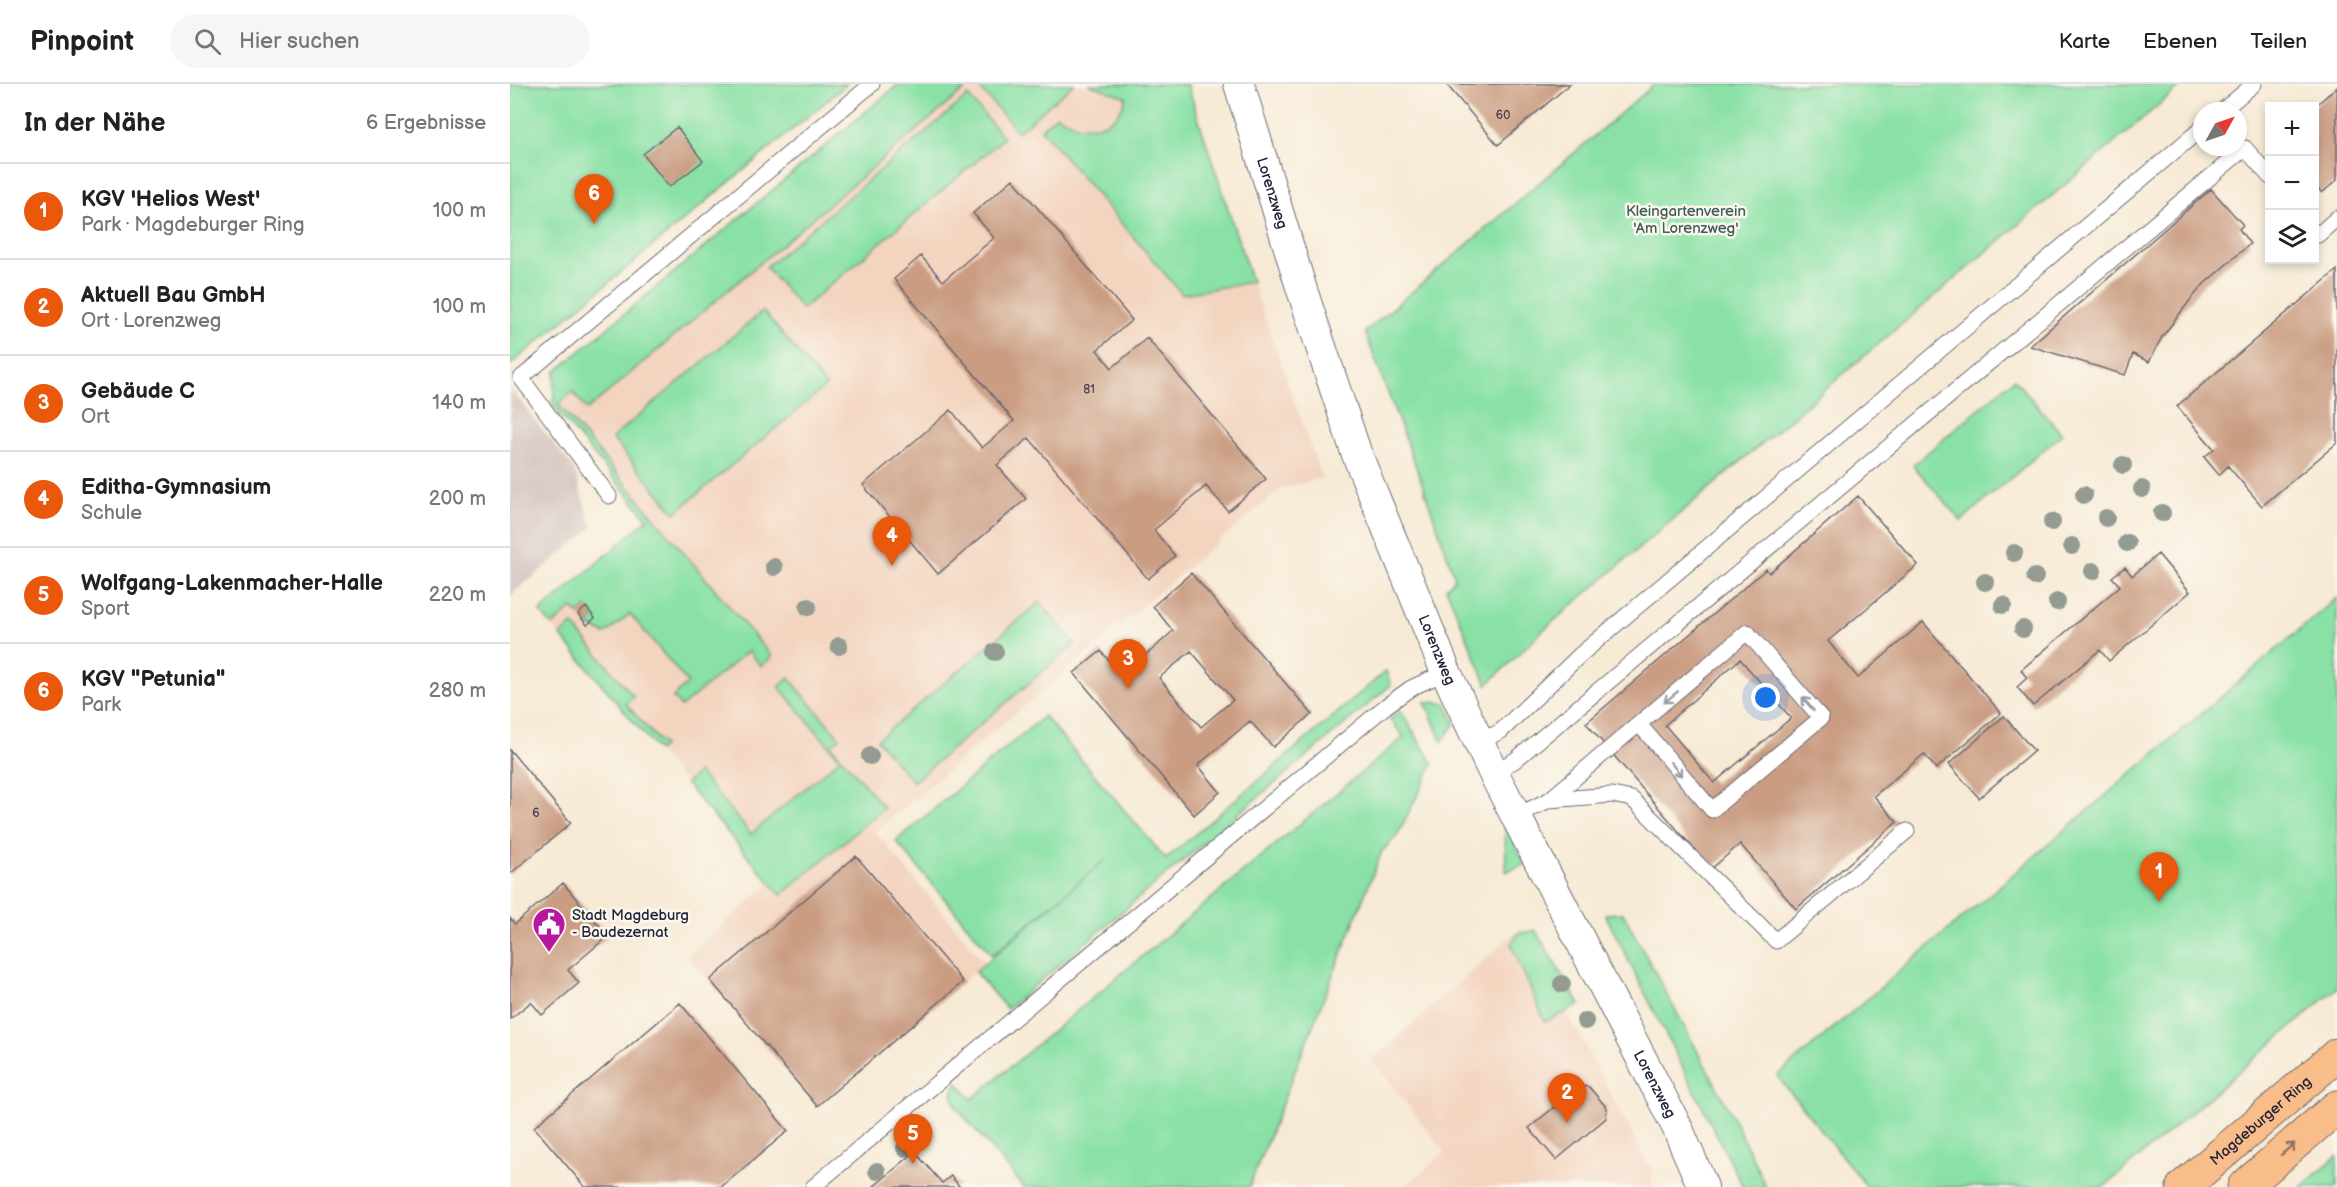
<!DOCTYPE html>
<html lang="de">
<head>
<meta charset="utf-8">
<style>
  body { margin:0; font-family:"Balsamiq Sans",sans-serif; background:#f6f6f6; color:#222 }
  .controls { position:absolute; right:18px; top:18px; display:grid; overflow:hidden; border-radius:0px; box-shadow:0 3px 9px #0003 }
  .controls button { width:54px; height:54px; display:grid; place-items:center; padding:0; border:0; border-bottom:2px solid #e0e0e0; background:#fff; color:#222; font:30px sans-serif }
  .compass { position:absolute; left:1683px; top:18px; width:54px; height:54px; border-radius:50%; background:#fff; box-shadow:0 3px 9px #0003; rotate:50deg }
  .you { position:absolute; left:1256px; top:614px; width:21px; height:21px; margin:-15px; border:4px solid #fff; border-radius:50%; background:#1a73e8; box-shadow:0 0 0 9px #1a73e833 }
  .badge { display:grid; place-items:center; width:39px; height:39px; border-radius:50%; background:#ea580c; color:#fff; font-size:20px; font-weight:700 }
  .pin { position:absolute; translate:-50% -50px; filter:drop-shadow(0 2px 3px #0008) }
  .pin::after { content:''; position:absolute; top:32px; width:21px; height:18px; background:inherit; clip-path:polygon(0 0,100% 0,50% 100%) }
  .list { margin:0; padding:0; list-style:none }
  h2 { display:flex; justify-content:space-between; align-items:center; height:78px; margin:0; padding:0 24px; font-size:26px }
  h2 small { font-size:20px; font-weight:400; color:#767676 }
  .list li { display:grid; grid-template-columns:39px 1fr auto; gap:18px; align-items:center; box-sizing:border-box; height:96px; padding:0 24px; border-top:2px solid #e0e0e0 }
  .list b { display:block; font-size:22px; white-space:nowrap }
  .list p { margin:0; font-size:20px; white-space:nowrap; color:#767676 }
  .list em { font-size:20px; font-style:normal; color:#767676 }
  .icon { flex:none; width:33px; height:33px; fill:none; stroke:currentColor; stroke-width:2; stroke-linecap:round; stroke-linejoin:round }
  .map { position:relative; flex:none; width:1827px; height:1103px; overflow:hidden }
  header { display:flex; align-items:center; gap:36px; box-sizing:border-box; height:84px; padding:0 30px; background:#fff; border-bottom:2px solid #e0e0e0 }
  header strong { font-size:28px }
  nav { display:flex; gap:33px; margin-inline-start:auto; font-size:21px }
  .search { width:420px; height:54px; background:#f6f6f6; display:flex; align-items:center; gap:15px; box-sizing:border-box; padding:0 21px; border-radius:33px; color:#767676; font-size:22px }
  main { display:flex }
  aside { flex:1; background:#fff }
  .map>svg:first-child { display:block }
  .built { fill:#f3d4bf }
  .industrial { fill:#cfc0bb }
  .green { fill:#89e1a6; stroke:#568270; stroke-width:1.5 }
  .building { fill:#ca9d83; fill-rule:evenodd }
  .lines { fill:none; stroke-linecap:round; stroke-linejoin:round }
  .service-casing { stroke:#6d6871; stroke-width:17 }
  .minor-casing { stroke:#6d6871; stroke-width:32 }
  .trunk-casing { stroke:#6d6871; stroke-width:35 }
  .service { stroke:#fff; stroke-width:15 }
  .minor { stroke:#fff; stroke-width:30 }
  .trunk { stroke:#f8bd88; stroke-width:33 }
  .tree { fill:#939b92 }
  .oneway { stroke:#9c9ca7 }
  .oneway2 { stroke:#8d7062 }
  .labels { text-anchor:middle; stroke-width:5; stroke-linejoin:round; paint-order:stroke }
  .number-label { font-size:12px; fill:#4c414d }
  .street-label { font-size:15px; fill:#22223b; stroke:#fbf7ec }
  .park-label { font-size:15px; fill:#415b5b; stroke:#fbf7ec }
  .poi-label { font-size:15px; fill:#22223b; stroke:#fbf7ec; text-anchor:start }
</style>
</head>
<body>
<header>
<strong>Pinpoint</strong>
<div class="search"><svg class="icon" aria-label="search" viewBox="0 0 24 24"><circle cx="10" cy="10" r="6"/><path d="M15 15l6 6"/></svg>Hier suchen</div>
<nav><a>Karte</a><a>Ebenen</a><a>Teilen</a></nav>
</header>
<main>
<aside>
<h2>In der Nähe<small>6 Ergebnisse</small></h2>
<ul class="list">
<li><span class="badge">1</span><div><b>KGV 'Helios West'</b><p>Park · Magdeburger Ring</p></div><em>100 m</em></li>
<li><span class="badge">2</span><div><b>Aktuell Bau GmbH</b><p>Ort · Lorenzweg</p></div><em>100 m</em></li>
<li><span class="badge">3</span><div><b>Gebäude C</b><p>Ort</p></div><em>140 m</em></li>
<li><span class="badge">4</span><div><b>Editha-Gymnasium</b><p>Schule</p></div><em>200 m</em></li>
<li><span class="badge">5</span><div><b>Wolfgang-Lakenmacher-Halle</b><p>Sport</p></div><em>220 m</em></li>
<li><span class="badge">6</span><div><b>KGV &quot;Petunia&quot;</b><p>Park</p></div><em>280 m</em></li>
</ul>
</aside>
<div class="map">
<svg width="1827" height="1103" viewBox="0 0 1827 1103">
  <rect width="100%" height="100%" fill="#fbf7ec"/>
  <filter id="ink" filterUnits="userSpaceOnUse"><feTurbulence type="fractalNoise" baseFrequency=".0167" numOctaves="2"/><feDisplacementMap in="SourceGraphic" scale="12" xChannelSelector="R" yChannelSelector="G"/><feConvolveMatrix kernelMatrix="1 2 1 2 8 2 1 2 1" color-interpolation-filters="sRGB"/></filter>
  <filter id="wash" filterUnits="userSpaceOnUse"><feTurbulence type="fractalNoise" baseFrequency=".008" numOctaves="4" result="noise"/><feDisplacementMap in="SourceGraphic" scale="24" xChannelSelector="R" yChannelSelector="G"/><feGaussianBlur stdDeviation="1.35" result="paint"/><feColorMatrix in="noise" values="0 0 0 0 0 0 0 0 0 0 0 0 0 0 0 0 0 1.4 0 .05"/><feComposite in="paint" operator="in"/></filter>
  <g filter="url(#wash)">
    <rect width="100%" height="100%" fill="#f7ead5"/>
    <path class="built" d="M389,0H677L742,198L812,394L771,405L365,748L475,879L307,1022L177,872L260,799L30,528L138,435L43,322L45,288Z
      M1011,843L1142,1087V1103H894L935,1068L862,976Z"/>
    <path class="industrial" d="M0,305L64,385L82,444L0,512Z"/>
    <path class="green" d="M0,0H337L0,281Z
      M389,0H461L77,326L63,308L48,320L262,573L251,582L238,567L171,623L163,613L178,599L120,530L95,550L77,541L85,534L76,523L68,530L62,524L42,542L30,528L138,435L43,322L45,288Z
      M466,0H564L508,48Z
      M578,0H677L742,198L672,210L531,45L547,31C572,49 607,47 616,13Z
      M1145,0H1673L1031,548L977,601L936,504L945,494L912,399L855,248Z
      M458,12L494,54L292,225L256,183Z
      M253,227L316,302L165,429L102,354Z
      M1504,295L1552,350L1451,437L1403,381Z
      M1827,514V904L1594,1103H1357L1267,992Z
      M530,518L565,560L403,698L367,656Z
      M63,541L124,613L116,620L153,662L148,667L50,551Z
      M876,587L881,601L497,925L465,888L595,776L482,871L386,757L534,632L656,775Z
      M279,594L330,654L321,661L374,724L271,811L176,700L188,688L241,750L330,675L269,603Z
      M915,618L936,619L945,639L932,658Z
      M891,627L923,680L887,752L872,767L739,1103H514L448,1025C442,1014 440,1008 447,998L462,1015L894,653L880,635Z
      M995,741L1015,780L996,788Z
      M1113,829L1223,1033L1256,1103H1233L1095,830Z
      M1025,846L1070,921L1035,938L1001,860L1008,850Z
      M1827,1072V1103H1791Z"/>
    <g id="blocks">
      <path class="building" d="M936,0H1060L988,61Z
        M1827,3V96L1812,109L1804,100V23Z
        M167,43L193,77L159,103L133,70Z
        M503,95L622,236L587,266L602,284L637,254L756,395L718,427L696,402L677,418L644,446L665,472L638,495L519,354L487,381L516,415L428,490L353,401L441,326L472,364L504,337L384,195L411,172L433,197L484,154L463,129Z
        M1701,105L1733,141L1729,145L1740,160L1695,199L1681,215L1652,253L1639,278L1623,270L1615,291L1520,262Z
        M1827,186V359L1752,422L1718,382L1709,391L1694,373L1704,365L1667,322Z
        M1348,412L1408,481L1318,557L1348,594L1413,538L1491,629L1426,685L1414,670L1364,712L1387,738L1286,825L1230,760L1201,785L1076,639L1256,485L1259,489ZM1230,575L1281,634L1204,699L1155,641Z
        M1648,470L1680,508L1599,577L1590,566L1523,622L1507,603L1517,594L1511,586L1610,502L1602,493L1615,483L1622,492Z
        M681,489L802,630L763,663L740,637L688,681L710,708L684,731L564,589L591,567L611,591L643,565L663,547L643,522ZM681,567L723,616L691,643L649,594Z
        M76,523L85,534L77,541L68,530Z
        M1494,632L1524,667L1469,714L1439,680Z
        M0,666L61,739L0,790Z
        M346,772L453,898L307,1022L200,896Z
        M53,799L98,852L58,886L69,899L32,931L21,918L0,935V834L5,840Z
        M170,919L278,1047L211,1103H75L24,1043Z
        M1070,1002L1079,1003L1097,1024L1096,1034L1046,1076L1019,1044Z
        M405,1068L432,1099L441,1092L450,1103H363Z"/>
    </g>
  </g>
  <g filter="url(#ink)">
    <use href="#blocks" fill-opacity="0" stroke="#6d6871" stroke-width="1.5"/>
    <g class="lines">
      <defs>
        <path id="service" d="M1712,27L1744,0
          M1804,147L1808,151L1827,134
          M99,412L11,294L362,0
          M969,658L991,647L1070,571L1692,44
          M983,688L1004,677L1735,64L1760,93
          M1039,716L1102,711L1122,715L1266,857L1397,747
          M1006,732L1039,716L1237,548L1311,634L1202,726L1129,640
          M303,1103L876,622L901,604L936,588"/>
        <g id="minor">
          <path id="s1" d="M729,0L791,203L846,368L936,588L983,688L1167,1043L1193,1103"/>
        </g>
        <g id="trunk">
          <path id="s2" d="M1673,1103L1827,971"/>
          <path d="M1734,1103L1827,1023"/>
        </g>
      </defs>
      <use href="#service" class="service-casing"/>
      <use href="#minor" class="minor-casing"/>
      <use href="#trunk" class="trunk-casing"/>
      <use href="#service" class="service"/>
      <use href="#minor" class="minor"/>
      <use href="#trunk" class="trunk"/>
    </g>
    <g class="tree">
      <circle cx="1613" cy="381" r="9"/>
      <circle cx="1632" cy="405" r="9"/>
      <circle cx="1574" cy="411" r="9"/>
      <circle cx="1652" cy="429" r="9"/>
      <circle cx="1596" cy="434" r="9"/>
      <circle cx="1542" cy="438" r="9"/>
      <circle cx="1617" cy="459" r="9"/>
      <circle cx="1562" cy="462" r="9"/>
      <circle cx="1504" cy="469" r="9"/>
      <circle cx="264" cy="483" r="9"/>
      <circle cx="1583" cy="487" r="9"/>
      <circle cx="1525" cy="493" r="9"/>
      <circle cx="1475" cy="498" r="9"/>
      <circle cx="1547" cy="518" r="9"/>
      <circle cx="1493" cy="521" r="9"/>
      <circle cx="298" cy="523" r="9"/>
      <circle cx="1513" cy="545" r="9"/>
      <circle cx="329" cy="562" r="9"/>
      <circle cx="485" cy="568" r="9"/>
      <circle cx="360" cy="672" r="9"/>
      <circle cx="1052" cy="900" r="9"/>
      <circle cx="1075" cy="937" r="9"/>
      <circle cx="395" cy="1064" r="9"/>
      <circle cx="367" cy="1087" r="9"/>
    </g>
    <defs><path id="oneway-shaft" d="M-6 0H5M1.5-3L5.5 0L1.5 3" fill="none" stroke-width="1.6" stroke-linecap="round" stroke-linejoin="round" transform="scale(1.5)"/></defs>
    <g class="oneway">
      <use href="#oneway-shaft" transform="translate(1161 613) rotate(140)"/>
      <use href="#oneway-shaft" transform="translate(1298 620) rotate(-130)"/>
      <use href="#oneway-shaft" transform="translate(1166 685) rotate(50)"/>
    </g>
    <use class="oneway2" href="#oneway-shaft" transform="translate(1778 1065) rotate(-41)"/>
  </g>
  <defs>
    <symbol id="civic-pin" viewBox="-11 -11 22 30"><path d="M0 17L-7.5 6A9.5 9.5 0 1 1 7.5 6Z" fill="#b5179e" stroke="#fbf7ec"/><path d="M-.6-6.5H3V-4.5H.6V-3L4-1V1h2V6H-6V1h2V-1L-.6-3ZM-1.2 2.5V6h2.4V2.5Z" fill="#fff"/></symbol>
  </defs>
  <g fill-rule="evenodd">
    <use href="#civic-pin" x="20" y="821" width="38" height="52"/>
  </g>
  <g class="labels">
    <g class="number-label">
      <text x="993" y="35">60</text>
      <text x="579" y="309">81</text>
      <text x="26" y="733">6</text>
    </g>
    <g class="street-label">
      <text dy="5" stroke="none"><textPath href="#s1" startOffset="114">Lorenzweg</textPath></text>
      <text dy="5" stroke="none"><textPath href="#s1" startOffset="600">Lorenzweg</textPath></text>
      <text dy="5" stroke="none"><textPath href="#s1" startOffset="1086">Lorenzweg</textPath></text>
      <text dy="5" stroke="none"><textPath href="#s2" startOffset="102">Magdeburger Ring</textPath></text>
    </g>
    <g class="park-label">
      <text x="1176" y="132">Kleingartenverein<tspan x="1176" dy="17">'Am Lorenzweg'</tspan></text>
    </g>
    <g class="poi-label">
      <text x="62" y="836">Stadt Magdeburg<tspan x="62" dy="17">- Baudezernat</tspan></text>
    </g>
  </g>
</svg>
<div class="controls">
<button>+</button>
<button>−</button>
<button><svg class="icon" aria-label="layers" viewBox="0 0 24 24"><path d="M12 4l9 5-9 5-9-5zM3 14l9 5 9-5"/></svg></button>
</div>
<svg class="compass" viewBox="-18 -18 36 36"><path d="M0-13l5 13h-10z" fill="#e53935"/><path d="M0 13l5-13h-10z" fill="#767676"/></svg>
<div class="you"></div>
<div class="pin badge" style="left:1649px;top:818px">1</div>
<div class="pin badge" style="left:1057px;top:1039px">2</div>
<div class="pin badge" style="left:618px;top:605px">3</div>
<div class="pin badge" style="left:382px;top:482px">4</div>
<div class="pin badge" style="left:403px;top:1080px">5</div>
<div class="pin badge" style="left:84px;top:140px">6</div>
</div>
</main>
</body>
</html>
